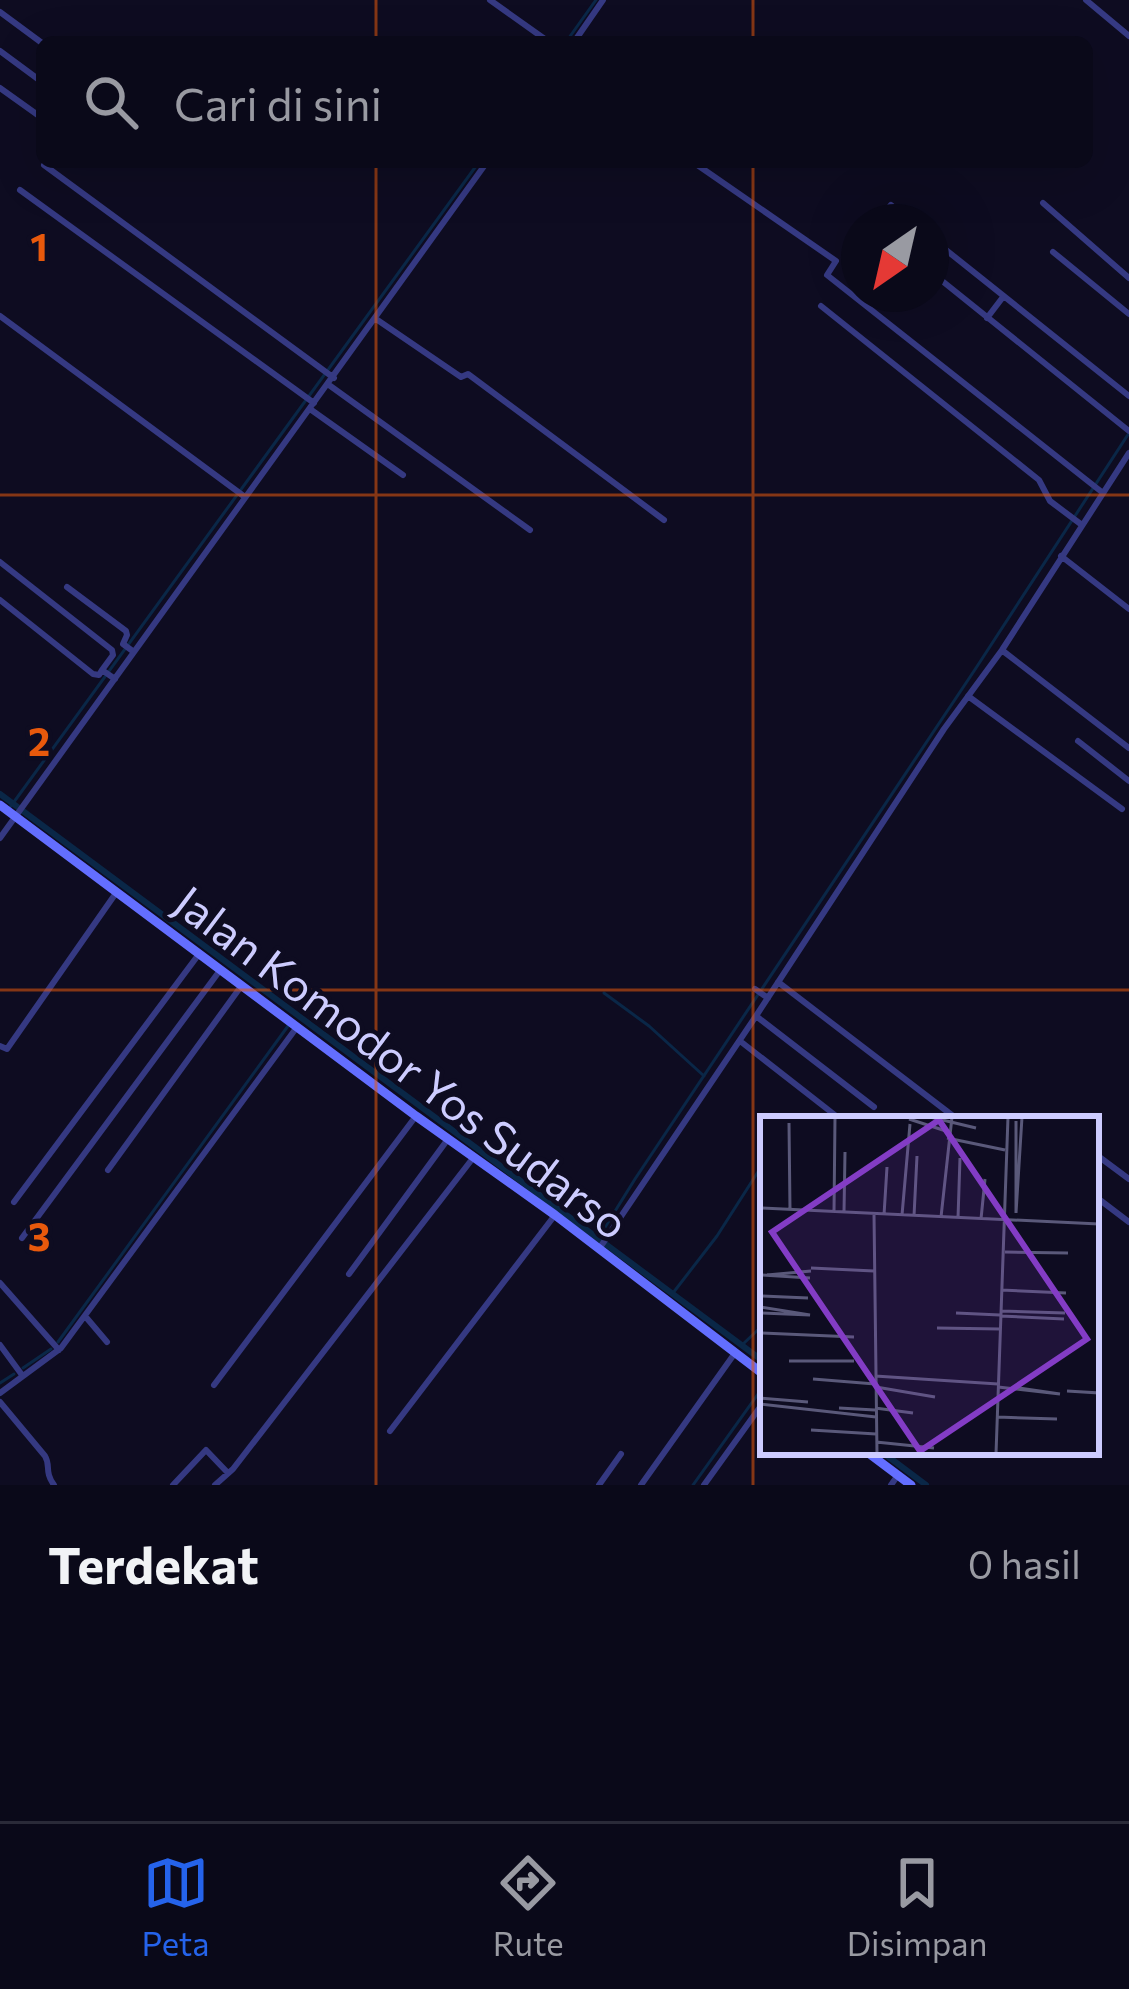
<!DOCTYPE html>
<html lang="id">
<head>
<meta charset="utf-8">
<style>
  body { margin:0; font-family:Commissioner,sans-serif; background:#131222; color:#f1f3f6 }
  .compass { position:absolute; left:841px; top:204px; width:108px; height:108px; border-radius:50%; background:#0a0919; box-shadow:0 12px 48px #0002; rotate:214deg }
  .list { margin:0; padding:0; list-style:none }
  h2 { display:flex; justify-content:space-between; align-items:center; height:156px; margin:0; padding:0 48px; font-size:51px }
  h2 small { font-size:39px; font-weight:400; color:#999aa2 }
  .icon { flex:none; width:66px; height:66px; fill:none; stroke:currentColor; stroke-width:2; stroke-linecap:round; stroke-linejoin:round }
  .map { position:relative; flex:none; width:1129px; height:1485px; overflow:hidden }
  .search { position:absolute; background:#0a0919; box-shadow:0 12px 48px #0002; left:36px; right:36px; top:36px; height:132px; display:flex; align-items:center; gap:30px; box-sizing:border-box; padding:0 42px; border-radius:18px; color:#999aa2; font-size:45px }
  .sheet { height:336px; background:#0a0919 }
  nav { display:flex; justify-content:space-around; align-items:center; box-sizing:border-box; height:168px; border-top:3px solid #2a2a38; background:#0a0919; font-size:33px; color:#999aa2 }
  nav a { display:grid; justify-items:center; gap:6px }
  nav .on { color:#2563eb }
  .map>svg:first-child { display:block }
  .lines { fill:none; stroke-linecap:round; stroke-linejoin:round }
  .stream { stroke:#0a2747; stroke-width:3 }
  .canal { stroke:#0a2747; stroke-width:6 }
  .street { stroke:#353982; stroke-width:6 }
  .secondary { stroke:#636eff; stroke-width:9 }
  .grid { fill:none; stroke:#e8590c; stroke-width:3; stroke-opacity:0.55 }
  .labels { text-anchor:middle; stroke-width:9; stroke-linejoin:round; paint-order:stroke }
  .street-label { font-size:45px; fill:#cdccff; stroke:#0e0c21 }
  .inset-road { fill:none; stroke:#5a597a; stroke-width:3 }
  .view { fill:#833cc5; fill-opacity:0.15; stroke:#833cc5; stroke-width:6 }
  .inset-edge { fill:none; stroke:#cdccff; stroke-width:6 }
  .grid-label { font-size:39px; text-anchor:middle; font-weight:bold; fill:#e8590c; stroke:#0e0c21; stroke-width:9; stroke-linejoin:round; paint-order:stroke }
</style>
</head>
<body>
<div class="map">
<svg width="1129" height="1485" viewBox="0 0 1129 1485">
  <rect width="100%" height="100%" fill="#0e0c21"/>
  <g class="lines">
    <path class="stream" d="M566,42L596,0
      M11,806L479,162
      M604,993L649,1026L704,1076
      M599,1237L635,1179L976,668L1129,433
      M673,1293L717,1236L763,1164
      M58,1342L288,1026
      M742,1345L763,1325
      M23,1368L51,1349
      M0,1383L14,1374
      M693,1485L763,1387"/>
    <path class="canal" d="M0,794L763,1361
      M882,1452L926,1485"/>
    <path class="street" d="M490,0L549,42
      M1086,0L1129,36
      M0,12L42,43
      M574,42L603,0
      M0,51L42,82
      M0,88L42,118
      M693,162L836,261L827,275L1103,493
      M44,165L334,378
      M20,190L314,403
      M1043,203L1129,278
      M877,222L891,205L912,222
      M931,238L1129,396
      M1053,252L1129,314
      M931,272L1129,431
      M821,306L1039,480L1050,501L1082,525
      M0,316L245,497
      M987,318L1003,297
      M376,319L461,377L468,374L664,520
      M329,385L530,530
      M310,409L403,475
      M1061,556L1129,609
      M0,562L112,650L113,655L102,670
      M67,587L126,631L127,635L123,644L134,652
      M0,600L93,674L99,675L102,670L115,679
      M1003,651L1129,748
      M968,696L1122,809
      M1078,741L1129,781
      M0,838L487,162
      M778,982L957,1119
      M755,989L768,998
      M756,1016L874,1107
      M740,1041L840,1119
      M0,1046L7,1049L116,893
      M1098,1156L1129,1179
      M108,1170L242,985
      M1096,1197L1129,1222
      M14,1202L199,954
      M22,1238L221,969
      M599,1249L756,1016L944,729L1002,650L1129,453
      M349,1274L448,1139
      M0,1283L59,1350
      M85,1316L107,1342
      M0,1345L22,1375
      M214,1385L416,1116
      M0,1393L61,1348L297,1027
      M0,1402L45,1456C51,1466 44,1471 54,1485
      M390,1431L555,1215
      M173,1485L206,1450L228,1473
      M215,1485L233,1469L473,1158
      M599,1485L621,1454
      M641,1485L735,1353
      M704,1485L763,1403
      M891,1485L898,1475"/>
    <path class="secondary" d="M0,805L416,1116L555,1215L763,1374
      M867,1452L911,1485"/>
  </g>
  <path class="grid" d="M376,0V42M753,0V42M376,162V1485M753,162V1485M0,495H1129M0,990H1129"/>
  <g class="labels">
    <g class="street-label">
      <text transform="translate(401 1063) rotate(37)" y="16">Jalan Komodor Yos Sudarso</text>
    </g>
  </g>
  <g transform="translate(760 1116)">
    <rect width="339" height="339" fill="#0e0c21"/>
    <path class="inset-road" d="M170,1L216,12M149,3L189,16M256,5V97L262,1M29,7L30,94M187,22L245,34M0,92L339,108M74,96L75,1M84,96L85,36M114,98L117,338M124,99L127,51M142,99L150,8M154,100L157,40M181,101L192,1M198,102L200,42M221,103L225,63M245,136L308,137M51,152L114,155M0,159L50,162M7,159L51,155M241,174L306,177M0,180L48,182M0,191L50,199L0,197M240,195L305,197M196,197L240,199M240,200L304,203M177,212L240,213M0,217L94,221M29,245H94M115,260L238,268M53,263L115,268M116,271L175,281M238,271L300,278M259,272L300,278M307,275L339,277V289M0,282L48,286M0,288L116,301M79,292L115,294M115,292L153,297M237,301L297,303M51,314L116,318M116,326L174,332M236,338L248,1"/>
    <path class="view" d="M179,4L327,223L160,335L12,116Z"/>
    <rect width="339" height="339" class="inset-edge"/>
  </g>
  <g class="grid-label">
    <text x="39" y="261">1</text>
    <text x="39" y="756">2</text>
    <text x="39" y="1251">3</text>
  </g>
</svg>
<svg class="compass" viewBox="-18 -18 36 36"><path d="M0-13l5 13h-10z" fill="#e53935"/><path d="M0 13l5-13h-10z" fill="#999aa2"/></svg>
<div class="search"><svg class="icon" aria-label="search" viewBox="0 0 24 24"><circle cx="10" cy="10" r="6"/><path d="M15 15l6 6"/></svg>Cari di sini</div>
</div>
<section class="sheet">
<h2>Terdekat<small>0 hasil</small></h2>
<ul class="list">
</ul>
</section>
<nav>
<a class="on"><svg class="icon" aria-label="map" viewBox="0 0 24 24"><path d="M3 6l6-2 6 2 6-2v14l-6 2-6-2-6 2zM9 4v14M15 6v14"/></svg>Peta</a>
<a><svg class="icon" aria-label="directions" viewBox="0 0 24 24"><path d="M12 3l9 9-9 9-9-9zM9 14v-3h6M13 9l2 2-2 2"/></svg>Rute</a>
<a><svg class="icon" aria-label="saved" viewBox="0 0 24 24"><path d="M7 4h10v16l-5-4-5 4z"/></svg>Disimpan</a>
</nav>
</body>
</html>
